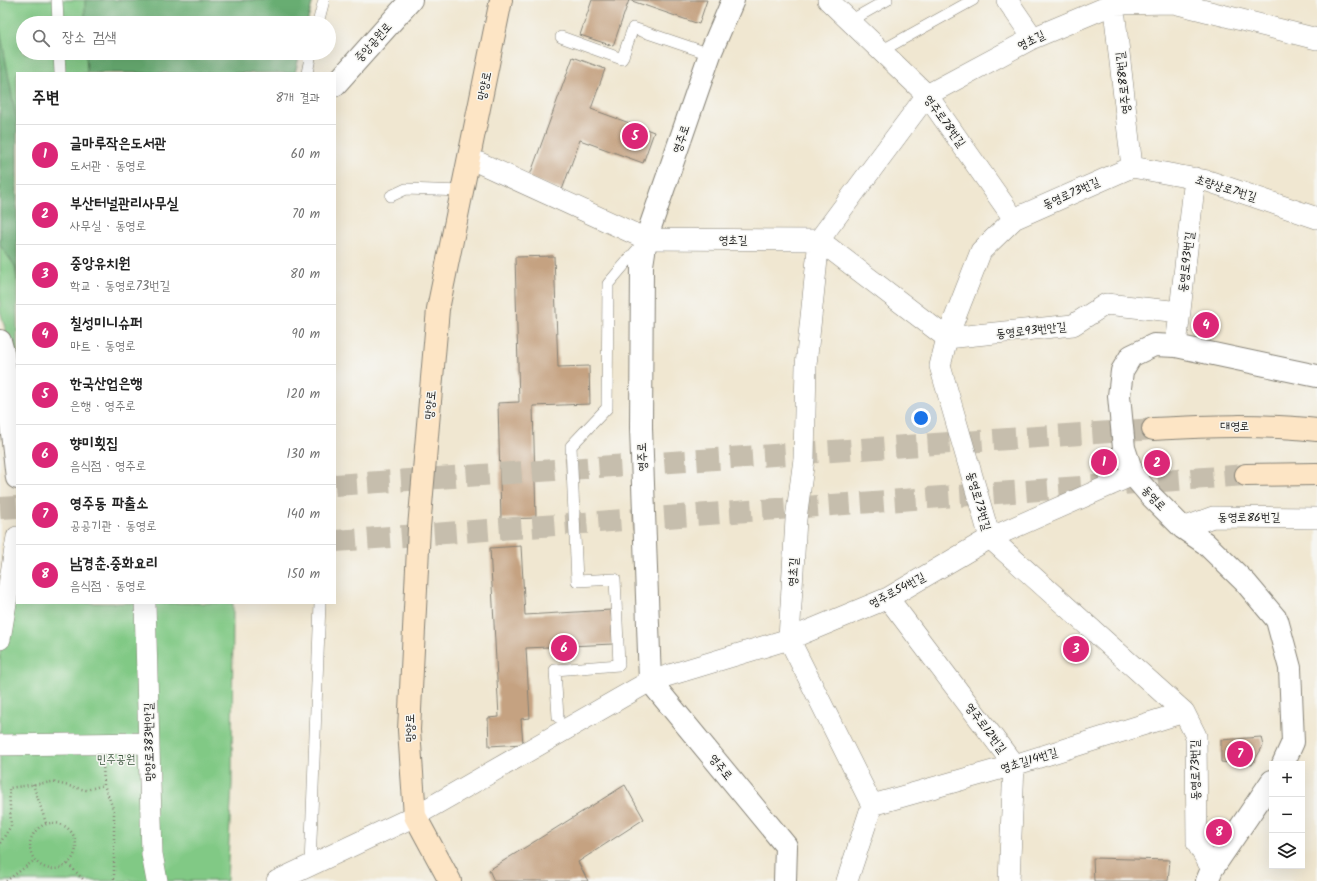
<!DOCTYPE html>
<html lang="ko">
<head>
<meta charset="utf-8">
<style>
  body { margin:0; font-family:Kalam,"Poor Story",sans-serif; background:#f2f2f2; color:#222 }
  .controls { position:absolute; right:12px; bottom:12px; display:grid; overflow:hidden; border-radius:0px; box-shadow:0 4px 16px #0002 }
  .controls button { width:36px; height:36px; display:grid; place-items:center; padding:0; border:0; border-bottom:1px solid #e0e0e0; background:#fff; color:#222; font:20px sans-serif }
  .you { position:absolute; left:921px; top:418px; width:14px; height:14px; margin:-10px; border:3px solid #fff; border-radius:50%; background:#1a73e8; box-shadow:0 0 0 6px #1a73e833 }
  .badge { display:grid; place-items:center; width:26px; height:26px; border-radius:50%; background:#db2777; color:#fff; font-size:13px; font-weight:700 }
  .pin { position:absolute; translate:-50% -50%; border:2px solid #fff; box-shadow:0 1px 4px #0006 }
  .list { margin:0; padding:0; list-style:none }
  h2 { display:flex; justify-content:space-between; align-items:center; height:52px; margin:0; padding:0 16px; font-size:17px }
  h2 small { font-size:13px; font-weight:400; color:#767676 }
  .list li { display:grid; grid-template-columns:26px 1fr auto; gap:12px; align-items:center; box-sizing:border-box; height:60px; padding:0 16px; border-top:1px solid #e0e0e0 }
  .list b { display:block; font-size:15px; white-space:nowrap }
  .list p { margin:0; font-size:13px; white-space:nowrap; color:#767676 }
  .list em { font-size:13px; font-style:normal; color:#767676 }
  .icon { flex:none; width:22px; height:22px; fill:none; stroke:currentColor; stroke-width:2; stroke-linecap:round; stroke-linejoin:round }
  .map { position:relative; flex:none; width:1317px; height:881px; overflow:hidden }
  .search { position:absolute; background:#fff; box-shadow:0 4px 16px #0002; left:16px; top:16px; width:320px; height:44px; display:flex; align-items:center; gap:10px; box-sizing:border-box; padding:0 14px; border-radius:22px; color:#767676; font-size:15px }
  .panel { position:absolute; background:#fff; box-shadow:0 4px 16px #0002; left:16px; top:72px; width:320px; height:532px; border-radius:0px }
  .map>svg:first-child { display:block }
  .green { fill:#81c985; stroke:#4e7250 }
  .forest { fill:#68ad72; stroke:#426447 }
  .building { fill:#c5a281 }
  .lines { fill:none; stroke-linecap:round; stroke-linejoin:round }
  .secondary-tunnel { stroke:#c6bead; stroke-width:22; stroke-dasharray:22 11; stroke-linecap:butt }
  .service-casing { stroke:#868276; stroke-width:12 }
  .minor-casing { stroke:#868276; stroke-width:22 }
  .tertiary-casing { stroke:#868276; stroke-width:24 }
  .secondary-casing { stroke:#868276; stroke-width:24 }
  .path { stroke:#868276; stroke-width:2.5; stroke-dasharray:1 3; stroke-linecap:butt }
  .service { stroke:#fff; stroke-width:11 }
  .minor { stroke:#fff; stroke-width:21 }
  .tertiary { stroke:#fff; stroke-width:22 }
  .secondary { stroke:#fde5c5; stroke-width:22 }
  .labels { text-anchor:middle; stroke-width:3; stroke-linejoin:round; paint-order:stroke }
  .street-label { font-size:12px; fill:#1c1c1c; stroke:#f6f6f2 }
  .park-label { font-size:12px; fill:#3f5941; stroke:#f6f6f2 }
</style>
</head>
<body>
<div class="map">
<svg width="1317" height="881" viewBox="0 0 1317 881">
  <rect width="100%" height="100%" fill="#f6f6f2"/>
  <filter id="ink" filterUnits="userSpaceOnUse"><feTurbulence type="fractalNoise" baseFrequency=".025" numOctaves="2"/><feDisplacementMap in="SourceGraphic" scale="8" xChannelSelector="R" yChannelSelector="G"/><feConvolveMatrix kernelMatrix="1 2 1 2 8 2 1 2 1" color-interpolation-filters="sRGB"/></filter>
  <filter id="wash" filterUnits="userSpaceOnUse"><feTurbulence type="fractalNoise" baseFrequency=".012" numOctaves="4" result="noise"/><feDisplacementMap in="SourceGraphic" scale="16" xChannelSelector="R" yChannelSelector="G"/><feGaussianBlur stdDeviation="0.9" result="paint"/><feColorMatrix in="noise" values="0 0 0 0 0 0 0 0 0 0 0 0 0 0 0 0 0 1.4 0 .05"/><feComposite in="paint" operator="in"/></filter>
  <g filter="url(#wash)">
    <rect width="100%" height="100%" fill="#f0e7d1"/>
    <path class="green" d="M0,0H313L307,23H23V53H300L295,73H17V395L11,350L0,310Z
      M17,597V603H233L232,784L227,881H0V611Z"/>
    <path class="forest" d="M85,0H313L307,23H85Z
      M0,29L17,123V281L15,266L0,245Z
      M86,53H300L295,73H87Z"/>
    <g id="blocks">
      <path class="building" d="M592,0H629L613,46L580,35Z
        M629,0H707L699,24Z
        M573,57L605,69L591,109L654,132L643,163L580,140L562,190L529,178Z
        M554,256L558,367L589,366L590,404L533,406L536,518L501,519L498,403L519,402L515,257Z
        M521,546L525,615L611,610L613,644L526,648L530,718L521,719L523,744L489,746L488,718L499,717L490,548Z
        M1261,737L1263,746L1252,765L1221,762V740Z
        M625,785L644,819L578,862L588,881H494L489,870Z
        M1093,858L1170,860L1168,881H1094Z"/>
    </g>
  </g>
  <g filter="url(#ink)">
    <use href="#blocks" fill-opacity="0" stroke="#868276" stroke-width="1"/>
    <g class="lines">
      <path class="secondary-tunnel" d="M335,485L1153,429
        M0,508L17,507
        M335,541L1246,475"/>
      <defs>
        <path id="service" d="M57,0L58,23
          M850,21L887,0
          M318,23L324,0
          M561,37L622,59L633,28L710,54
          M881,51L973,0
          M59,53L60,73
          M307,73L311,53
          M391,196L406,189L462,191
          M558,717L555,670L619,665L615,579L577,581L571,446L607,408L608,284L642,244
          M310,866L320,603"/>
        <path id="minor" d="M828,0L927,95L1014,219
          M1007,0L1033,38
          M1113,0L1132,167
          M469,158L646,239L819,240L947,338L1073,325L1106,304L1180,312
          M1132,167L1014,219L981,251L947,338L940,366L990,538L1184,712L1196,736L1197,843L1212,869
          M1132,167L1208,181L1317,218
          M1176,346L1195,178
          M1183,528L1213,517L1317,518
          M888,598L1014,765L1009,881
          M145,603L152,854L157,881
          M0,639L17,537
          M0,745L149,743
          M872,805L1014,765L1184,712
          M277,881L415,816L650,681L789,639L888,598L990,538L1133,475
          M847,881L872,805L789,639L796,519L804,459L806,365L819,240L927,95L1033,38L1114,4L1174,3L1317,39"/>
        <path id="tertiary" d="M733,0L710,54L646,239L642,265L641,428L650,681L786,846L785,881
          M335,85L411,0
          M0,341L3,352L17,478
          M1283,764L1293,742L1290,668L1277,620L1246,583L1205,543L1183,528L1151,496L1133,475L1124,448L1119,396L1122,371L1131,356L1154,345L1176,346L1317,376
          M1207,881L1212,869L1272,781"/>
        <path id="secondary" d="M1153,429C1208,426 1262,424 1317,430
          M1246,475L1317,474
          M450,881L415,816L409,730L419,528L438,309L501,0"/>
      </defs>
      <use href="#service" class="service-casing"/>
      <use href="#minor" class="minor-casing"/>
      <use href="#tertiary" class="tertiary-casing"/>
      <use href="#secondary" class="secondary-casing"/>
      <path class="path" d="M103,764L104,785L114,811V881
        M33,784L46,823
        M30 846a23 23 0 1 1 46 0a23 23 0 1 1-46 0Z
        M0,843L11,826L9,788L52,782L86,790L104,785
        M68,864L85,881
        M6,881L35,860"/>
      <use href="#service" class="service"/>
      <use href="#minor" class="minor"/>
      <use href="#tertiary" class="tertiary"/>
      <use href="#secondary" class="secondary"/>
    </g>
  </g>
  <g class="labels">
    <g class="street-label">
      <text transform="translate(1031 40) rotate(-26)" y="4">영초길</text>
      <text transform="translate(373 42) rotate(-48)" y="4">중앙공원로</text>
      <text transform="translate(1123 83) rotate(-96)" y="4">영주로88번길</text>
      <text transform="translate(484 86) rotate(-78)" y="4">망양로</text>
      <text transform="translate(945 121) rotate(54)" y="4">영주로78번길</text>
      <text transform="translate(681 139) rotate(-71)" y="4">영주로</text>
      <text transform="translate(1226 188) rotate(17)" y="4">초량상로7번길</text>
      <text transform="translate(1071 193) rotate(-24)" y="4">동영로73번길</text>
      <text x="733" y="244">영초길</text>
      <text transform="translate(1186 262) rotate(-83)" y="4">동영로93번길</text>
      <text transform="translate(1031 330) rotate(-6)" y="4">동영로93번안길</text>
      <text transform="translate(430 405) rotate(-85)" y="4">망양로</text>
      <text x="1235" y="430">대영로</text>
      <text transform="translate(642 457) rotate(-92)" y="4">영주로</text>
      <text transform="translate(1154 498) rotate(47)" y="4">동영로</text>
      <text transform="translate(979 501) rotate(74)" y="4">동영로73번길</text>
      <text x="1249" y="521">동영로86번길</text>
      <text transform="translate(793 572) rotate(-87)" y="4">영초길</text>
      <text transform="translate(897 590) rotate(-28)" y="4">영주로54번길</text>
      <text transform="translate(410 728) rotate(-90)" y="4">망양로</text>
      <text transform="translate(986 728) rotate(53)" y="4">영주로12번길</text>
      <text transform="translate(149 742) rotate(-91)" y="4">망양로383번안길</text>
      <text transform="translate(1029 760) rotate(-17)" y="4">영초길14번길</text>
      <text transform="translate(721 767) rotate(51)" y="4">영주로</text>
      <text transform="translate(1195 770) rotate(-91)" y="4">동영로73번길</text>
    </g>
    <g class="park-label">
      <text x="116" y="763">민주공원</text>
    </g>
  </g>
</svg>
<div class="controls">
<button>+</button>
<button>−</button>
<button><svg class="icon" aria-label="layers" viewBox="0 0 24 24"><path d="M12 4l9 5-9 5-9-5zM3 14l9 5 9-5"/></svg></button>
</div>
<div class="you"></div>
<div class="pin badge" style="left:1104px;top:462px">1</div>
<div class="pin badge" style="left:1157px;top:463px">2</div>
<div class="pin badge" style="left:1076px;top:649px">3</div>
<div class="pin badge" style="left:1206px;top:325px">4</div>
<div class="pin badge" style="left:635px;top:136px">5</div>
<div class="pin badge" style="left:564px;top:648px">6</div>
<div class="pin badge" style="left:1240px;top:754px">7</div>
<div class="pin badge" style="left:1219px;top:832px">8</div>
<div class="search"><svg class="icon" aria-label="search" viewBox="0 0 24 24"><circle cx="10" cy="10" r="6"/><path d="M15 15l6 6"/></svg>장소 검색</div>
<section class="panel">
<h2>주변<small>8개 결과</small></h2>
<ul class="list">
<li><span class="badge">1</span><div><b>글마루작은도서관</b><p>도서관 · 동영로</p></div><em>60 m</em></li>
<li><span class="badge">2</span><div><b>부산터널관리사무실</b><p>사무실 · 동영로</p></div><em>70 m</em></li>
<li><span class="badge">3</span><div><b>중앙유치원</b><p>학교 · 동영로73번길</p></div><em>80 m</em></li>
<li><span class="badge">4</span><div><b>칠성미니슈퍼</b><p>마트 · 동영로</p></div><em>90 m</em></li>
<li><span class="badge">5</span><div><b>한국산업은행</b><p>은행 · 영주로</p></div><em>120 m</em></li>
<li><span class="badge">6</span><div><b>향미횟집</b><p>음식점 · 영주로</p></div><em>130 m</em></li>
<li><span class="badge">7</span><div><b>영주동 파출소</b><p>공공기관 · 동영로</p></div><em>140 m</em></li>
<li><span class="badge">8</span><div><b>남경춘.중화요리</b><p>음식점 · 동영로</p></div><em>150 m</em></li>
</ul>
</section>
</div>
</body>
</html>
